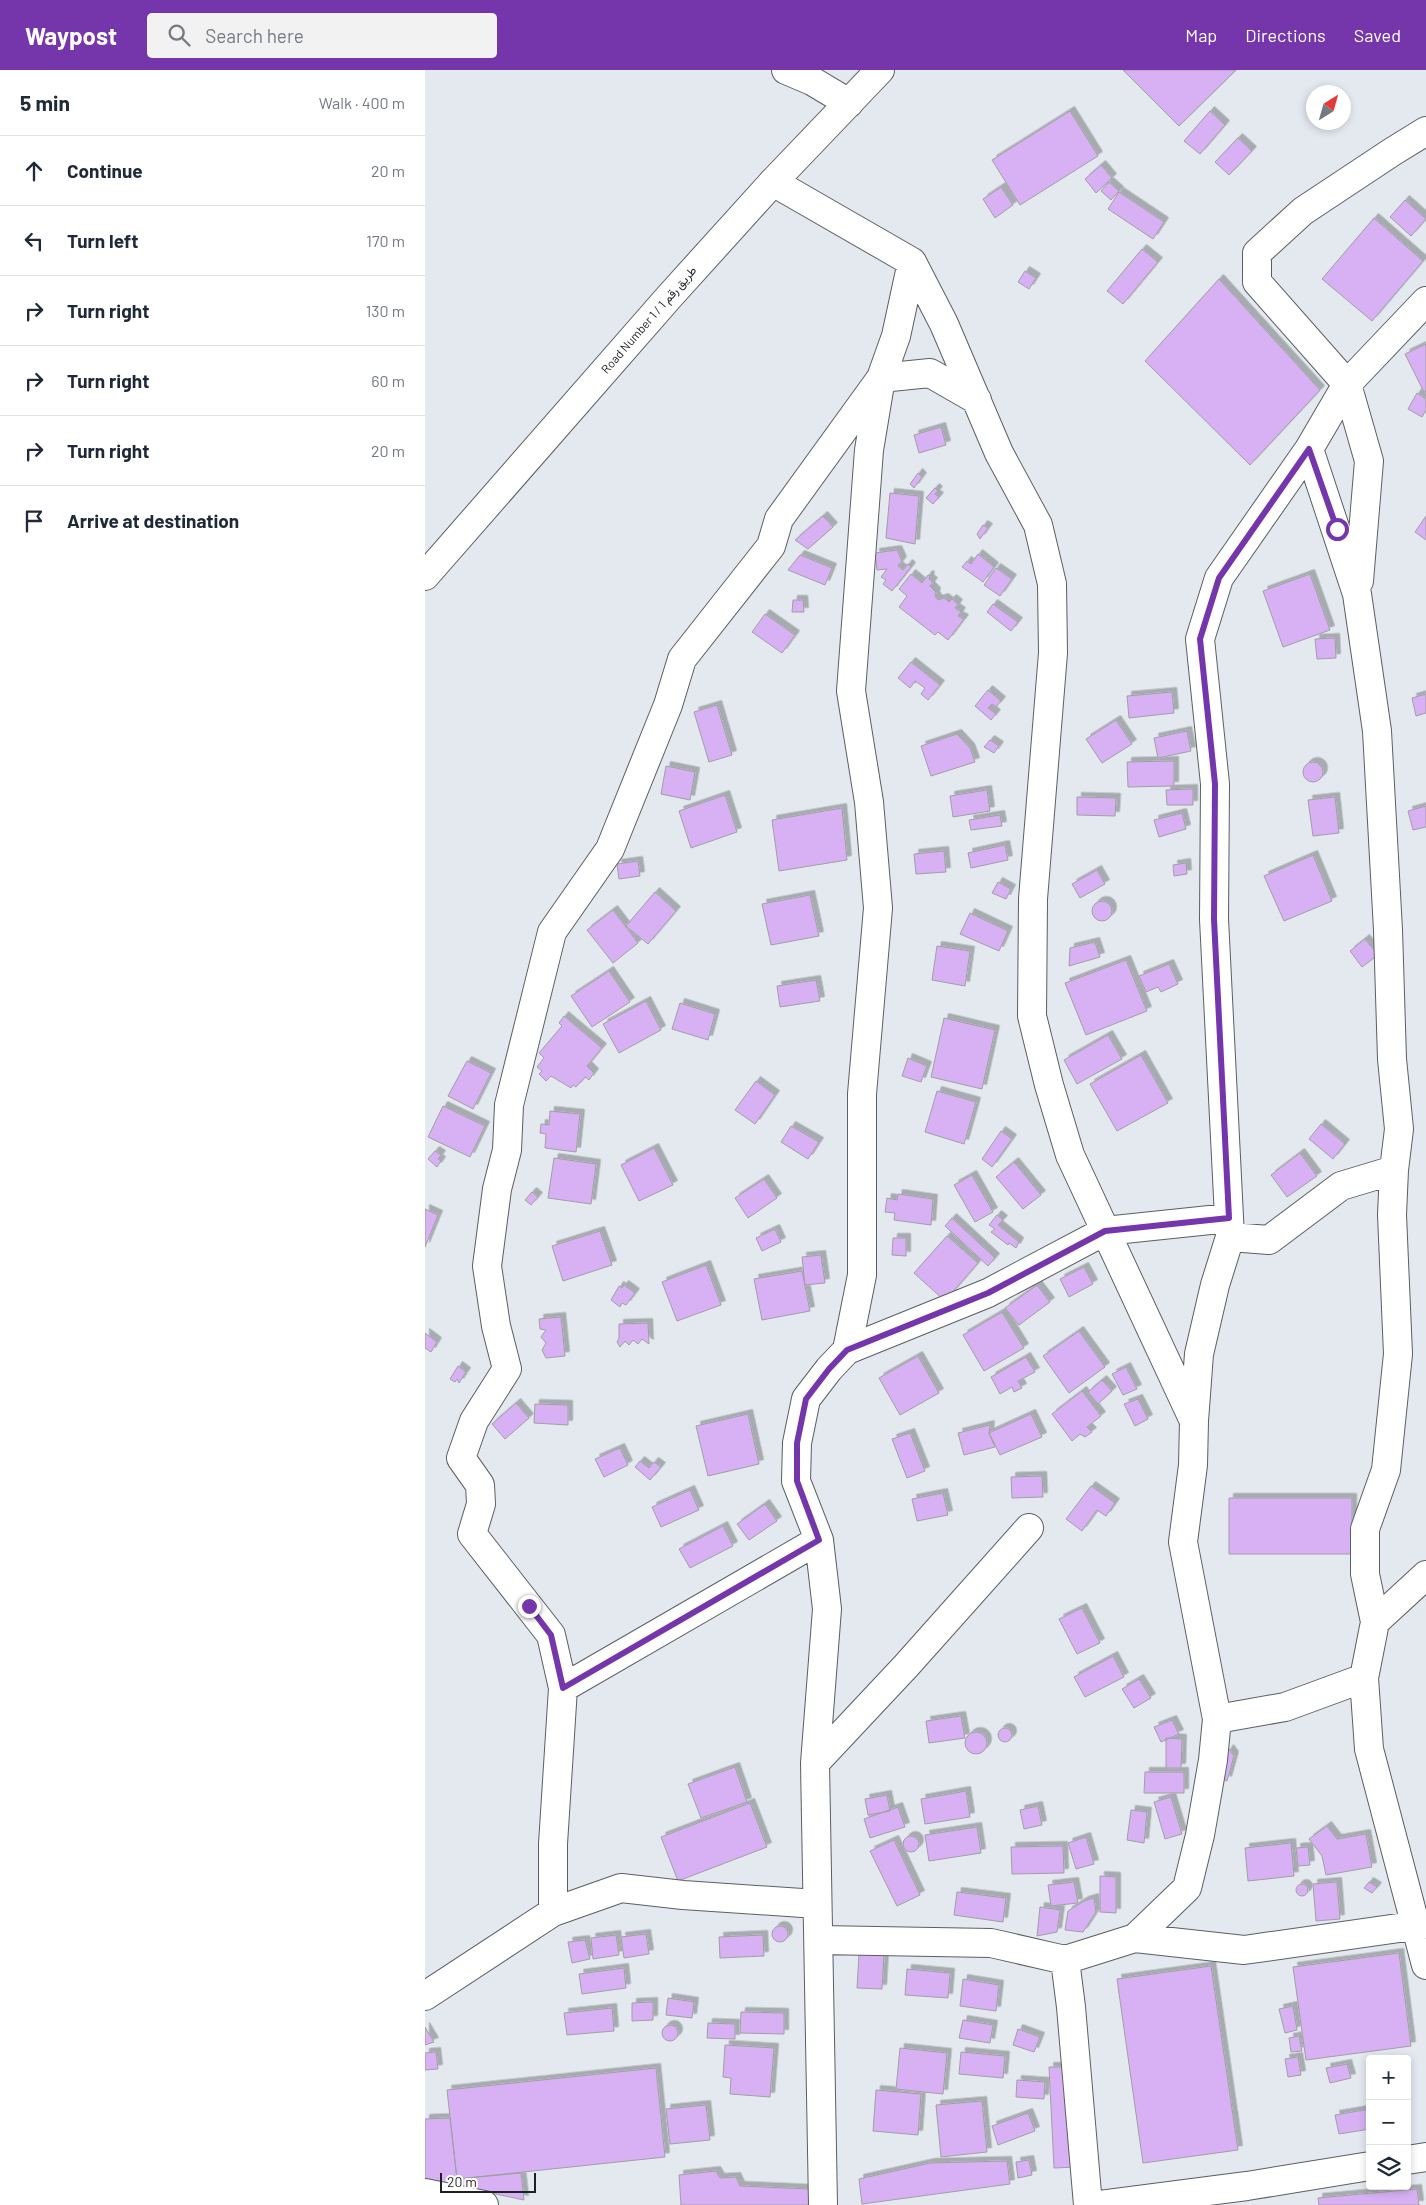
<!DOCTYPE html>
<html lang="en">
<head>
<meta charset="utf-8">
<style>
  body { margin:0; font-family:Barlow,Vazirmatn,sans-serif; background:#f2f2f3; color:#1f2937 }
  .controls { position:absolute; right:15px; bottom:15px; display:grid; overflow:hidden; border-radius:5px; box-shadow:0 2px 8px #0003 }
  .controls button { width:45px; height:45px; display:grid; place-items:center; padding:0; border:0; border-bottom:1px solid #e0e1e3; background:#fff; color:#1f2937; font:25px sans-serif }
  .compass { position:absolute; left:881px; top:15px; width:45px; height:45px; border-radius:50%; background:#fff; box-shadow:0 2px 8px #0003; rotate:37deg }
  .scale { position:absolute; left:15px; bottom:12px; width:96px; box-sizing:border-box; padding-left:5px; border:2px solid #1f2023; border-top:0; font-size:14px; line-height:18px; white-space:nowrap; color:#1f2023; -webkit-text-stroke:4px #fff; paint-order:stroke }
  .stop { position:absolute; width:15px; height:15px; margin:-11px; border:4px solid #7536ab; border-radius:50%; background:#fff }
  .stop.end { background:#7536ab; border-color:#fff; box-shadow:0 1px 5px #0008 }
  .list { margin:0; padding:0; list-style:none }
  h2 { display:flex; justify-content:space-between; align-items:center; height:65px; margin:0; padding:0 20px; font-size:21px }
  h2 small { font-size:16px; font-weight:400; color:#747a83 }
  .list li { display:grid; grid-template-columns:32px 1fr auto; gap:15px; align-items:center; box-sizing:border-box; height:70px; padding:0 20px; border-top:1px solid #e0e1e3 }
  .list b { display:block; font-size:19px; white-space:nowrap }
  .list em { font-size:16px; font-style:normal; color:#747a83 }
  .icon { flex:none; width:28px; height:28px; fill:none; stroke:currentColor; stroke-width:2; stroke-linecap:round; stroke-linejoin:round }
  .map { position:relative; flex:none; width:1001px; height:2135px; overflow:hidden }
  header { display:flex; align-items:center; gap:30px; box-sizing:border-box; height:70px; padding:0 25px; background:#7536ab; color:#fff }
  header strong { font-size:24px }
  nav { display:flex; gap:28px; margin-inline-start:auto; font-size:18px }
  .search { width:350px; height:45px; background:#f2f2f3; display:flex; align-items:center; gap:12px; box-sizing:border-box; padding:0 18px; border-radius:5px; color:#747a83; font-size:19px }
  main { display:flex }
  aside { flex:1; background:#fff }
  .map>svg:first-child { display:block }
  .building { fill:#d7b1f3; stroke:#a29ea5; filter:url(#shadow) }
  .lines { fill:none; stroke-linecap:round; stroke-linejoin:round }
  .minor-casing { stroke:#5a5f64; stroke-width:30 }
  .trunk-casing { stroke:#5a5f64; stroke-width:30 }
  .minor { stroke:#fff; stroke-width:28 }
  .trunk { stroke:#fff; stroke-width:28 }
  .route { stroke:#7536ab; stroke-width:6 }
  .labels { text-anchor:middle; stroke-width:4; stroke-linejoin:round; paint-order:stroke }
  .street-label { font-size:12px; fill:#1f2023; stroke:#fff }
</style>
</head>
<body>
<header>
<strong>Waypost</strong>
<div class="search"><svg class="icon" aria-label="search" viewBox="0 0 24 24"><circle cx="10" cy="10" r="6"/><path d="M15 15l6 6"/></svg>Search here</div>
<nav><a>Map</a><a>Directions</a><a>Saved</a></nav>
</header>
<main>
<aside>
<h2>5 min<small>Walk · 400 m</small></h2>
<ul class="list">
<li><svg class="icon" aria-label="ahead" viewBox="0 0 24 24"><path d="M12 20V5M6 11l6-6 6 6"/></svg><div><b>Continue</b></div><em>20 m</em></li>
<li><svg class="icon" aria-label="left" viewBox="0 0 24 24"><path d="M17 20v-9H6M10 6l-5 5 5 5"/></svg><div><b>Turn left</b></div><em>170 m</em></li>
<li><svg class="icon" aria-label="right" viewBox="0 0 24 24"><path d="M7 20v-9h11M14 6l5 5-5 5"/></svg><div><b>Turn right</b></div><em>130 m</em></li>
<li><svg class="icon" aria-label="right" viewBox="0 0 24 24"><path d="M7 20v-9h11M14 6l5 5-5 5"/></svg><div><b>Turn right</b></div><em>60 m</em></li>
<li><svg class="icon" aria-label="right" viewBox="0 0 24 24"><path d="M7 20v-9h11M14 6l5 5-5 5"/></svg><div><b>Turn right</b></div><em>20 m</em></li>
<li><svg class="icon" aria-label="arrive" viewBox="0 0 24 24"><path d="M6 21V4h12l-3 4 3 4H6"/></svg><div><b>Arrive at destination</b></div></li>
</ul>
</aside>
<div class="map">
<svg width="1001" height="2135" viewBox="0 0 1001 2135">
  <defs>
    <filter id="shadow"><feDropShadow dx="4.5" dy="-4.5" stdDeviation="0" flood-color="#0004"/></filter>
  </defs>
  <rect width="100%" height="100%" fill="#e3e9ef"/>
  <path class="building" d="M698,0H811L754,56Z
    M645,41L673,86L595,135L567,90Z
    M785,41L800,55L775,84L759,71Z
    M813,68L827,81L804,105L790,92Z
    M676,95L687,108L671,123L660,109Z
    M684,112L694,121L686,130L676,121Z
    M576,117L588,135L570,148L558,129Z
    M694,122L739,152L728,169L683,139Z
    M980,130L1001,149L986,166L965,147Z
    M949,148L998,191L947,251L897,209Z
    M717,179L733,192L698,234L682,221Z
    M600,201L611,208L604,219L593,212Z
    M794,209L895,320L825,395L720,291Z
    M1001,274V321L999,322L980,284Z
    M992,323L1001,329V340L997,347L983,339Z
    M516,357L521,375L494,383L489,365Z
    M493,403L497,407L489,418L485,414Z
    M510,418L513,421L510,424L514,427L508,434L501,428Z
    M465,423L494,426L490,474L461,468Z
    M398,446L408,457L383,479L370,470Z
    M1001,446V470L990,462Z
    M558,455L563,458L555,469L552,464Z
    M472,480L477,491L473,496L478,500L483,494L486,497L467,521L458,514L461,510L456,507L462,499L452,500L450,483Z
    M553,484L569,497L558,512L537,497L542,491L546,494Z
    M375,485L407,498L400,515L363,500Z
    M571,498L587,509L575,526L559,515Z
    M486,504L497,513L503,505L505,506L504,509L508,512L505,516L511,522L510,526L513,530L519,528L524,532L527,529L533,534L530,538L536,542L533,546L539,549L523,570L513,562L510,565L474,537L482,526L474,519Z
    M885,504L905,560L858,577L838,521Z
    M368,530H378L379,542H367Z
    M568,534L593,552L586,561L562,542Z
    M340,544L370,565L357,583L327,562Z
    M910,568L911,588L892,589L890,569Z
    M486,592L515,615L503,630L496,624L500,618L490,611L485,618L473,608Z
    M563,620L576,631L571,637L567,634L563,638L571,644L566,650L550,636Z
    M747,622L749,643L704,648L702,626Z
    M1001,624V643L991,646L987,628Z
    M292,635L307,685L284,692L269,642Z
    M691,650L707,674L677,693L661,669Z
    M762,661L766,681L733,688L729,668Z
    M532,664L545,678L550,692L506,706L496,676Z
    M565,670L574,676L569,683L559,677Z
    M749,691V716L703,717L702,692Z
    M878 702a10 10 0 1 1 20 0a10 10 0 1 1-20 0Z
    M241,696L270,702L265,730L236,724Z
    M768,719V735H742L741,720Z
    M562,720L565,741L528,747L525,726Z
    M300,725L312,762L266,778L254,741Z
    M652,727L691,728L690,746L652,745Z
    M910,727L914,763L888,766L883,730Z
    M1001,736V757L988,760L983,741Z
    M417,738L422,790L354,801L347,750Z
    M757,743L761,759L734,767L729,750Z
    M575,745L577,756L546,760L544,750Z
    M580,775L583,790L546,798L543,783Z
    M519,781L521,802L491,804L489,784Z
    M888,785L907,831L859,851L839,806Z
    M213,791L215,806L194,809L192,794Z
    M761,793L762,804L749,806L748,795Z
    M672,800L680,814L655,828L647,814Z
    M573,812L586,819L581,829L567,823Z
    M230,822L251,841L223,874L201,856Z
    M385,825L394,866L346,875L337,834Z
    M667 841a10 10 0 1 1 20 0a10 10 0 1 1-20 0Z
    M188,840L213,873L188,893L162,860Z
    M545,843L583,861L574,881L535,864Z
    M940,869L953,885L937,897L925,881Z
    M670,872L675,887L644,896L645,878Z
    M512,876L545,881L540,916L507,910Z
    M701,890L722,941L661,965L640,913Z
    M744,894L753,914L736,922L733,917L721,922L714,906Z
    M184,901L205,932L167,957L146,926Z
    M391,910L395,931L355,937L352,916Z
    M221,931L236,960L194,983L178,954Z
    M255,933L290,944L283,970L247,959Z
    M139,946L177,978L162,996L169,1003L164,1010L160,1007L151,1017L148,1015L146,1018L126,1006L121,1011L114,1004L117,1001L112,997L119,988L114,983L137,956L134,953Z
    M519,948L570,960L557,1019L506,1007Z
    M683,965L697,989L652,1014L639,990Z
    M716,985L743,1033L692,1061L665,1014Z
    M483,988L502,996L496,1012L477,1006Z
    M42,991L66,1003L48,1039L23,1026Z
    M331,1011L350,1025L330,1054L310,1040Z
    M512,1021L551,1032L539,1074L500,1062Z
    M18,1036L60,1056L45,1087L3,1067Z
    M125,1041L155,1044L151,1082L120,1078L121,1064L115,1063L116,1054L124,1055Z
    M896,1054L920,1074L908,1089L884,1069Z
    M366,1056L394,1072L383,1089L356,1072Z
    M576,1061L587,1069L567,1097L557,1089Z
    M229,1078L248,1115L214,1131L196,1095Z
    M10,1081L16,1085L13,1089L16,1091L12,1097L3,1089Z
    M875,1083L892,1106L862,1127L846,1105Z
    M129,1088L171,1094L166,1134L123,1128Z
    M589,1092L616,1125L598,1139L571,1107Z
    M547,1105L568,1142L550,1152L529,1115Z
    M339,1109L352,1128L323,1148L310,1128Z
    M107,1122L113,1127L106,1135L100,1130Z
    M473,1124L508,1129L506,1155L469,1150L470,1143L460,1142L462,1128L472,1130Z
    M0,1139L13,1145L0,1177Z
    M572,1145L578,1150L573,1155L594,1172L591,1178L584,1173L583,1175L566,1162L570,1159L564,1155Z
    M527,1148L570,1188L563,1196L520,1156Z
    M350,1159L356,1172L337,1181L331,1168Z
    M175,1161L187,1195L138,1211L127,1176Z
    M522,1166L553,1193L520,1231L489,1203Z
    M468,1168H481V1186L467,1185Z
    M396,1185L400,1213L380,1215L377,1187Z
    M281,1195L296,1235L252,1251L237,1212Z
    M659,1197L668,1214L644,1227L635,1209Z
    M377,1201L385,1241L337,1250L329,1209Z
    M199,1215L210,1223L201,1235L197,1233L195,1237L186,1230L194,1216L197,1218Z
    M612,1215L625,1232L594,1255L580,1238Z
    M577,1242L599,1278L559,1301L538,1265Z
    M136,1247L140,1286L121,1288L117,1280L121,1273L116,1267L121,1260L115,1259L114,1249Z
    M223,1253L224,1274L217,1269L213,1274L208,1270L204,1275L200,1271L195,1277L192,1272L194,1268V1254Z
    M654,1261L680,1297L644,1323L618,1286Z
    M0,1263L12,1272L6,1282L0,1278Z
    M493,1286L514,1323L475,1345L454,1308Z
    M601,1287L610,1302L593,1311L597,1318L589,1322L587,1317L575,1324L566,1307Z
    M33,1296L41,1302L34,1313L32,1309L30,1312L25,1309Z
    M701,1297L712,1319L698,1325L687,1304Z
    M677,1310L687,1321L673,1334L663,1322Z
    M657,1321L676,1346L662,1357L667,1362L660,1367L655,1364L647,1371L627,1344Z
    M713,1329L723,1349L710,1356L699,1334Z
    M91,1333L104,1348L80,1369L67,1354Z
    M110,1334L143,1335V1355L109,1353Z
    M323,1344L334,1394L283,1406L271,1356Z
    M606,1344L617,1367L575,1385L564,1363Z
    M565,1355L564,1363L570,1377L539,1385L533,1363Z
    M485,1363L500,1401L482,1408L467,1369Z
    M195,1378L203,1395L179,1407L170,1389Z
    M215,1391L224,1398L229,1392L236,1397L225,1410L210,1397Z
    M617,1406L618,1427L587,1428L586,1407Z
    M666,1416L690,1433L681,1446L672,1440L657,1461L641,1449Z
    M265,1420L274,1440L236,1457L227,1437Z
    M518,1423L523,1445L492,1451L487,1429Z
    M804,1428H927V1484H804Z
    M340,1434L352,1451L324,1470L312,1454Z
    M298,1456L308,1476L265,1498L254,1479Z
    M657,1538L675,1573L652,1584L634,1549Z
    M688,1586L699,1607L660,1627L649,1607Z
    M714,1609L726,1628L709,1638L697,1619Z
    M536,1646L540,1668L504,1673L501,1651Z
    M747,1650L754,1664L736,1672L729,1657Z
    M573 1665a7 7 0 1 1 14 0a7 7 0 1 1-14 0Z
    M540 1673a11 11 0 1 1 22 0a11 11 0 1 1-22 0Z
    M741,1668L757,1669L756,1698H741Z
    M804,1679L809,1686L802,1711L789,1704Z
    M310,1697L322,1732L276,1748L263,1714Z
    M720,1702H759V1723H719Z
    M541,1721L545,1747L500,1754L496,1729Z
    M462,1725L465,1741L443,1745L440,1729Z
    M746,1727L757,1764L740,1769L729,1732Z
    M325,1733L342,1777L253,1811L236,1767Z
    M613,1736L617,1755L599,1759L595,1740Z
    M473,1737L480,1757L445,1768L439,1749Z
    M706,1740L722,1742L719,1773L702,1770Z
    M902,1756L912,1769L941,1764L947,1797L901,1805L897,1786L884,1769Z
    M552,1757L556,1783L504,1791L500,1765Z
    M478 1774a8 8 0 1 1 16 0a8 8 0 1 1-16 0Z
    M661,1767L669,1794L651,1799L643,1773Z
    M469,1770L495,1825L472,1836L445,1781Z
    M866,1773L869,1806L823,1811L820,1778Z
    M638,1776L639,1803L587,1804L586,1777Z
    M883,1777L885,1795L873,1796L871,1778Z
    M675,1806L691,1807V1843L675,1842Z
    M649,1812L653,1833L626,1836L623,1815Z
    M912,1812L915,1849L891,1851L888,1814Z
    M944,1812L952,1817L947,1823L939,1818Z
    M871 1820a6 6 0 1 1 12 0a6 6 0 1 1-12 0Z
    M532,1822L581,1828L578,1852L529,1845Z
    M669,1828L671,1842L658,1862L640,1860L643,1841L659,1831Z
    M615,1837L635,1840L632,1862L612,1866Z
    M347 1864a8 8 0 1 1 16 0a8 8 0 1 1-16 0Z
    M221,1864L224,1884L199,1888L196,1867Z
    M191,1865L194,1885L168,1889L166,1868Z
    M338,1865L339,1886L295,1888L294,1867Z
    M160,1870L165,1889L147,1893L143,1872Z
    M974,1883L986,1976L881,1990L868,1897Z
    M434,1884L459,1885L457,1919L432,1918Z
    M786,1896L813,2080L718,2093L692,1909Z
    M199,1898L201,1918L157,1924L154,1904Z
    M482,1899L525,1903L523,1928L480,1925Z
    M538,1909L574,1915L571,1941L535,1936Z
    M243,1928L269,1932L267,1948L241,1945Z
    M228,1932V1950L207,1951V1933Z
    M868,1936L872,1960L860,1963L854,1939Z
    M187,1938L189,1961L142,1965L139,1943Z
    M316,1942L359,1943V1964L315,1963Z
    M538,1950L568,1955L565,1973L534,1968Z
    M283,1953L310,1954V1969L282,1968Z
    M237 1963a8 8 0 1 1 16 0a8 8 0 1 1-16 0Z
    M0,1957L9,1972L0,1975Z
    M593,1959L615,1967L609,1982L588,1975Z
    M874,1966L877,1981L866,1982L864,1968Z
    M300,1975L349,1978L345,2027L305,2024L306,2008L298,2007Z
    M475,1978L522,1983L518,2024L471,2019Z
    M11,1982L13,1999L0,2000V1983Z
    M536,1982L580,1986L578,2008L534,2004Z
    M873,1987L876,2005L863,2007L860,1989Z
    M922,1994L926,2008L905,2013L901,1998Z
    M624,1997H648L652,2097L629,2098Z
    M231,1998L240,2087L32,2109L22,2020Z
    M592,2010L620,2012L619,2029L591,2027Z
    M451,2020L496,2024L493,2065L448,2061Z
    M557,2031L562,2082L516,2087L511,2035Z
    M281,2035L285,2070L245,2074L241,2039Z
    M945,2039V2059L914,2064L910,2045Z
    M603,2043L610,2061L573,2075L567,2056Z
    M25,2048L32,2109L96,2103L99,2130L0,2109V2049Z
    M604,2090L607,2105L593,2108L591,2092Z
    M582,2091L585,2114L437,2134L434,2109L505,2093Z
    M291,2101L295,2108L311,2107L315,2116L383,2119L385,2135H256L254,2105Z
    M992,2119L994,2135H894L893,2128Z"/>
  <g class="lines">
    <defs>
      <path id="minor" d="M361,0L387,11L424,33
        M348,112L487,192L519,254L574,383L613,455L627,514L628,583L608,829L607,946L624,1015L645,1085L768,1349
        M884,379L932,524L952,661L963,860L967,989L974,1059L969,1100L967,1145L973,1284L961,1400L940,1459V1504L950,1552L939,1608L944,1679L1001,1895
        M934,511L944,391L922,314L1001,231
        M805,1167L844,1170L916,1116L969,1100
        M422,1280L563,1223L680,1161L804,1148
        M950,1552L1001,1505
        M138,1618L394,1470
        M792,1649L860,1637L939,1608
        M390,1693L481,1596L604,1458
        M128,1842V1774L138,1618L126,1565L47,1464L56,1434L55,1415L36,1388L49,1351L82,1299L71,1256L62,1196L72,1119L82,1080L84,1035L127,862L185,779L243,635L257,589L346,476L354,449L456,308L505,303L552,330
        M710,1868L762,1818L775,1765L788,1690L792,1649L758,1472L768,1395L769,1351L774,1284L790,1215L805,1167L789,849L790,714L775,569L794,508L884,379L922,314L832,212V183L878,141L967,82L1001,61
        M394,1870L566,1873L640,1890L710,1868L819,1880L1001,1854
        M640,1890L646,1937L663,2135
        M0,1926L128,1842L196,1818L258,1825L392,1834
        M982,2090L1001,2087
        M0,2123L59,2135
        M398,2135L390,1693L402,1539L394,1470L371,1411L372,1373L381,1329L404,1299L422,1280L437,1205V1024L453,838L444,732L426,621L444,380L456,308L471,266L487,192
        M675,2135L822,2116L945,2096"/>
      <path id="trunk" d="M0,506L244,227L348,112L455,0"/>
    </defs>
    <use href="#minor" class="minor-casing"/>
    <use href="#trunk" class="trunk-casing"/>
    <use href="#minor" class="minor"/>
    <use href="#trunk" class="trunk"/>
  </g>
  <g class="lines">
    <path class="route" d="M104,1536L126,1565L138,1618L394,1470L372,1411V1373L381,1329L404,1299L422,1280L563,1223L680,1161L804,1148L789,849L790,714L775,569L794,508L884,379L912,459"/>
  </g>
  <g class="labels">
    <g class="street-label">
      <text transform="translate(224 250) rotate(-49)" y="4">Road Number 1 / طريق رقم 1</text>
    </g>
  </g>
</svg>
<div class="controls">
<button>+</button>
<button>−</button>
<button><svg class="icon" aria-label="layers" viewBox="0 0 24 24"><path d="M12 4l9 5-9 5-9-5zM3 14l9 5 9-5"/></svg></button>
</div>
<svg class="compass" viewBox="-18 -18 36 36"><path d="M0-13l5 13h-10z" fill="#e53935"/><path d="M0 13l5-13h-10z" fill="#747a83"/></svg>
<div class="scale">20 m</div>
<div class="stop" style="left:912px;top:459px"></div>
<div class="stop end" style="left:104px;top:1536px"></div>
</div>
</main>
</body>
</html>
